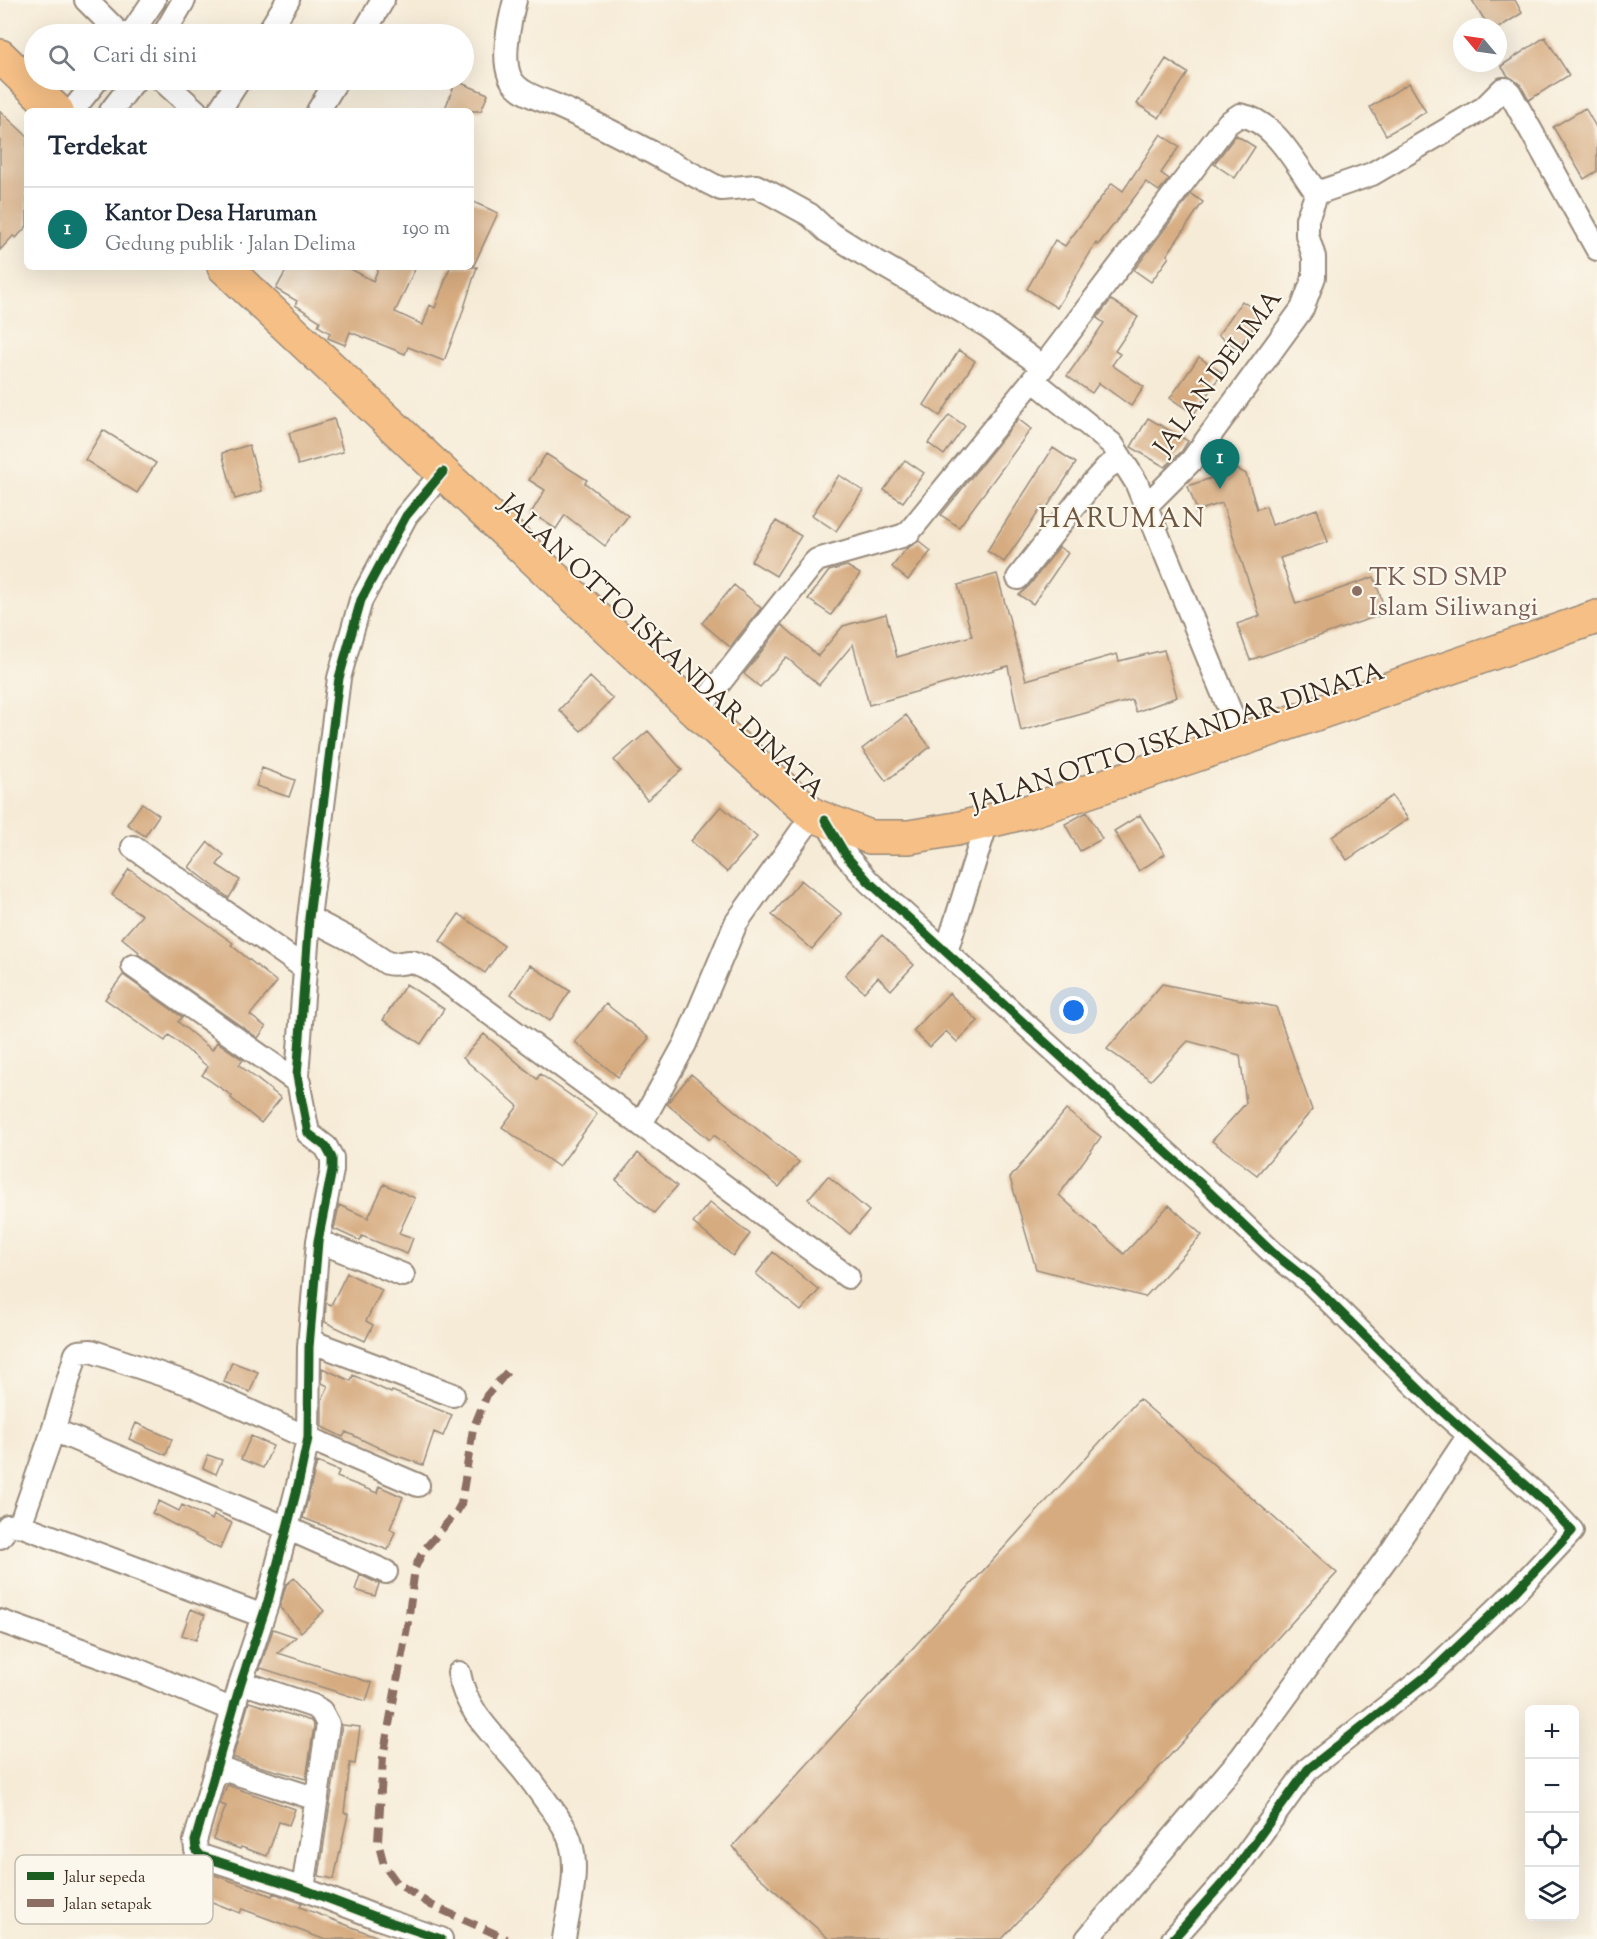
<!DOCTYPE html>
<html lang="id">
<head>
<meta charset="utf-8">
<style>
  body { margin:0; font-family:"Sorts Mill Goudy",serif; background:#f6f6f7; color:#1f2937 }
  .controls { position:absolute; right:18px; bottom:18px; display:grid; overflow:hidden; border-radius:9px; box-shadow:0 6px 24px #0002 }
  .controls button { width:54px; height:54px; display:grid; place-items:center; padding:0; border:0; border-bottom:2px solid #e0e1e3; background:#fff; color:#1f2937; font:30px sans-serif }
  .compass { position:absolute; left:1453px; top:18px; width:54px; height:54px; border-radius:50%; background:#fff; box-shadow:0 6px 24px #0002; rotate:299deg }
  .you { position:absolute; left:1074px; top:1011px; width:21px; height:21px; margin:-15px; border:4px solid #fff; border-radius:50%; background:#1a73e8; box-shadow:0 0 0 9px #1a73e833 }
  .badge { display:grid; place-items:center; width:39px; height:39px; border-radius:50%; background:#0f766e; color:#fff; font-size:20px; font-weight:700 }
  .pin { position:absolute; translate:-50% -50px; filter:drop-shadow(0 2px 3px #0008) }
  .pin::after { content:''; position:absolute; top:32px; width:21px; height:18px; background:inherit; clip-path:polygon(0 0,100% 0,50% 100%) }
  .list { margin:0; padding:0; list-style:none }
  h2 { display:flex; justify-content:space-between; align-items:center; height:78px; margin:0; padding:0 24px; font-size:26px }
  h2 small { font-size:20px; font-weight:400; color:#747a83 }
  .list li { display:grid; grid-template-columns:39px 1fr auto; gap:18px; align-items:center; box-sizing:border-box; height:84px; padding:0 24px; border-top:2px solid #e0e1e3 }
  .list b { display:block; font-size:22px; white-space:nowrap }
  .list p { margin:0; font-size:20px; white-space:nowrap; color:#747a83 }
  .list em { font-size:20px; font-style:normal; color:#747a83 }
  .icon { flex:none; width:33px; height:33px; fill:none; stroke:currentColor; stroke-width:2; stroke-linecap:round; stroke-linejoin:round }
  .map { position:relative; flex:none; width:1597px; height:1939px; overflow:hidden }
  .search { position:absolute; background:#fff; box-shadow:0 6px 24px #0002; left:24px; top:24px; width:450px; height:66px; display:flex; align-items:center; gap:15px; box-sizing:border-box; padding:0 21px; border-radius:33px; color:#747a83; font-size:22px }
  .panel { position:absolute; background:#fff; box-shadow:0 6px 24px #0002; left:24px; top:108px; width:450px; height:162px; border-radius:9px }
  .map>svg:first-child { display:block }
  .building { fill:#d6ab80 }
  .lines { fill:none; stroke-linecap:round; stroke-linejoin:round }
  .minor-casing { stroke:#988a7a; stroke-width:26 }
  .primary-casing { stroke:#988a7a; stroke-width:36 }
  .minor { stroke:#fff; stroke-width:22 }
  .primary { stroke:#f5bf86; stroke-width:33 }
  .quiet { stroke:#8d6e63; stroke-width:8; stroke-dasharray:15 8; stroke-linecap:butt }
  .cycleway-casing { stroke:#fbf7ec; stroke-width:13 }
  .cycleway { stroke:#1b5e20; stroke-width:9 }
  .education-dot { fill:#8d6e63; stroke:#fbf7ec; stroke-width:2 }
  .labels { text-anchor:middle; stroke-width:4.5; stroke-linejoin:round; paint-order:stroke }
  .street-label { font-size:26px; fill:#3b2a1e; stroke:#fbf7ec }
  .education-label { font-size:26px; fill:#785e54; stroke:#fbf7ec; text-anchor:start }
  .quarter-label { font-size:28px; letter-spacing:1.5px; fill:#715740; stroke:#fbf7ec }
  .key { fill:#fbf7ec; stroke:#c1baae; stroke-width:1.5 }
  .key-label { font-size:16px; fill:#3b2a1e }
</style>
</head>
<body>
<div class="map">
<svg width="1597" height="1939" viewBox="0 0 1597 1939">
  <rect width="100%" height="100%" fill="#fbf7ec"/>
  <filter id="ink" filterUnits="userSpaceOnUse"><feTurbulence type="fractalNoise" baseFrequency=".0167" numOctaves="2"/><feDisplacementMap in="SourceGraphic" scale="12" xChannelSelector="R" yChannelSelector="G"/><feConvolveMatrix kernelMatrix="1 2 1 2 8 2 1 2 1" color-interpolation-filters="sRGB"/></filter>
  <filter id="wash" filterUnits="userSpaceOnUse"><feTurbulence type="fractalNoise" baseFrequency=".008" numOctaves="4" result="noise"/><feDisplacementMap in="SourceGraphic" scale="24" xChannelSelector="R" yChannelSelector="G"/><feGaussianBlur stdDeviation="1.35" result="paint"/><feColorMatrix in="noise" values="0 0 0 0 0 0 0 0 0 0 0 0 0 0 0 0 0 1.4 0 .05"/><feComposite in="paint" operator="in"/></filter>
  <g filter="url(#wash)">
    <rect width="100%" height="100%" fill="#f6ebd7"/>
    <g id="blocks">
      <path class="building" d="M1472,0H1515L1522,13L1500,27H1489Z
        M1545,37L1569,75L1529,100L1520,84L1508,76L1501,66Z
        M1166,59L1188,73L1159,118L1137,104Z
        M456,81L488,94L481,111H444Z
        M1409,83L1426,112L1386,135L1370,107Z
        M1585,108L1597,129V171L1584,179L1553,127Z
        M0,111L27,136V226L16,238L13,236L0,250Z
        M1161,134L1179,147L1161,173L1169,179L1159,191L1146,182L1098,245L1096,243L1057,308L1027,289L1055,240L1065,246L1112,183L1123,191Z
        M1236,135L1255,147L1235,178L1214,164Z
        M1191,194L1203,202L1167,255L1169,257L1151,282L1134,270Z
        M471,201L498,213L473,267H477L461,317L444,361L408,347L405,354L350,332L345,345L328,338L330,333L318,326L320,321L295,305L297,301L276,289L288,267H347L373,281L379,267H416L395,312L423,325L430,305L435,308L450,267H471Z
        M1111,300L1138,317L1115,351L1120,354L1112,365L1144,387L1131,406L1099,383L1092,393L1067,376L1104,323L1097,318Z
        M1242,301L1262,315L1238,349L1218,335Z
        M959,350L975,361L940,416L924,405Z
        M1199,357L1222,373L1194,414L1170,398Z
        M949,415L965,426L944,455L928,443Z
        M1148,418L1188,441L1182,451L1165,467L1131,447Z
        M334,419L343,452L298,465L289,433Z
        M1018,419L1031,429L959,527L941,515Z
        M103,430L156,463L137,493L85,460Z
        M249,445L262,491L235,499L222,453Z
        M1053,448L1076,463L1046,509L1042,507L1004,562L987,551Z
        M546,454L587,480L585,483L628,516L605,546L565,515L556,529L531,513L545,490L529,480Z
        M905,460L924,473L903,502L884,490Z
        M1237,469L1246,474L1257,509L1266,506L1272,525L1317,509L1328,542L1280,558L1296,604L1374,577L1386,613L1250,660L1237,624L1260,616L1222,503L1197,511L1188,486Z
        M839,475L863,491L836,531L812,515Z
        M776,521L801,536L776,576L751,561Z
        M919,541L931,551L908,580L892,567L906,549Z
        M1059,547L1068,553L1033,604L1019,595L1029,586Z
        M847,566L860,574L831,615L808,599L829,571Z
        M997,574L1026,680L1117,654L1119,661L1164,650L1177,697L1136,712L1132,700L1021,731L1008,666L869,705L853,644L819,685L786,657L760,687L744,674L782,625L818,656L843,626L886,614L897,657L972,636L958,585Z
        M734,585L761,608L730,647L702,623Z
        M590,677L613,699L581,731L559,710Z
        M906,715L930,747L886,781L862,749Z
        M648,731L682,770L647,800L614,760Z
        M262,768L295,780L289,797L256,786Z
        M1392,796L1408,819L1347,860L1332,837Z
        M142,803L159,815L145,836L127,824Z
        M721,806L757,837L727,872L691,841Z
        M1087,812L1102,839L1080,851L1065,824Z
        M1140,815L1165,854L1139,871L1114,831Z
        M208,842L224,855L217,865L240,880L229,898L189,867Z
        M129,869L233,943L231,945L277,982L250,1015L266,1027L258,1038L138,954L139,952L122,938L142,915L112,895Z
        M801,880L842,914L812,949L772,915Z
        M459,914L504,946L485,973L440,941Z
        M882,935L914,965L891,990L878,977L864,992L845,975Z
        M530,965L570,991L550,1021L511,994Z
        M123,975L182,1017L178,1022L212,1050L217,1042L243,1060L239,1065L281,1098L261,1123L231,1098L232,1096L202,1075L208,1067L169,1035L165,1041L105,999Z
        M406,984L444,1009L421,1044L383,1020Z
        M1162,984L1276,1007L1312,1110L1257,1175L1212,1141L1246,1103L1240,1055L1188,1041L1151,1080L1107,1049Z
        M949,993L978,1021L957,1042L946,1031L930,1047L913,1031Z
        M606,1004L649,1038L618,1077L575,1042Z
        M484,1034L537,1079L540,1074L597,1114L559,1167L502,1127L518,1106L463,1058Z
        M691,1074L748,1122L799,1162L779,1187L714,1135L710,1140L667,1104Z
        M1066,1110L1101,1137L1059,1195L1124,1254L1169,1205L1202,1235L1145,1297L1036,1269L1010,1178Z
        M638,1153L677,1186L654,1213L616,1180Z
        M828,1176L869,1211L850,1234L808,1199Z
        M384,1184L415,1198L399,1233L413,1238L407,1254L362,1236L360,1241L334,1229L339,1205L368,1218Z
        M710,1202L750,1234L733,1256L693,1223Z
        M773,1252L819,1290L801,1311L756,1274Z
        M347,1273L382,1290L366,1321L373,1325L365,1341L325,1322L326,1303L331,1305Z
        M232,1362L258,1372L250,1392L224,1382Z
        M322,1368L351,1381L353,1375L391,1393L392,1391L452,1415L443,1436L434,1432L423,1465L392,1454L346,1432L343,1437L322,1427V1400L328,1386L322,1383Z
        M1139,1399L1337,1573L1002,1939H829L748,1867L733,1846Z
        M136,1423L172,1439L166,1455L129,1439Z
        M251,1436L273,1446L263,1468L241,1459Z
        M208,1455L222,1460L216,1474L203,1468Z
        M317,1462L339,1471L337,1477L377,1493L379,1486L403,1497L390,1529L395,1532L388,1550L303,1518Z
        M159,1501L179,1511L182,1505L212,1520L214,1515L232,1523L220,1549L152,1513Z
        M360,1575L379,1584L375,1596L355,1590Z
        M294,1578L324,1611L301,1632L280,1607L286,1585Z
        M191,1609L205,1615L196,1640L182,1635Z
        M273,1629L296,1637L278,1653L372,1683L366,1701L261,1668L259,1670Z
        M249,1702L311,1721L314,1726L306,1779L255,1765L233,1757Z
        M342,1725L360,1727L355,1764L350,1763L344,1813L348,1814L334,1879L319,1876Z
        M227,1785L295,1809L289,1825L279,1822L267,1856L241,1847L240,1849L213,1839L226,1806L220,1804Z
        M201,1870L272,1896L273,1893L298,1902L302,1903L300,1907L383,1939H323L242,1909L240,1913L192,1894Z"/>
    </g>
  </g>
  <g filter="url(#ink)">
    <use href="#blocks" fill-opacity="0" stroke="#988a7a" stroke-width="1.5"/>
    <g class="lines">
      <defs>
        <path id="minor" d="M86,0L120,34
          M515,0C510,20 501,57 510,77C517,93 540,99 555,105C609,128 659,157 711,184L721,189L756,186L768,192L810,215L827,231L862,253L989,327L1043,367
          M131,34L154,0
          M164,34L184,0
          M267,34L288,0
          M363,34L383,0
          M162,80L196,111
          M72,111L97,80
          M111,111L135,80
          M219,111L239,80
          M318,111L337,80
          M1317,193L1372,174L1484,108L1503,89H1506L1510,93L1597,249
          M1033,380L1112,444L1136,482L1235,723L1240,740
          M1146,506L1192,460L1302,309L1314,277V257L1307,235V219L1317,193
          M1018,578L1090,486L1106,468L1121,458
          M698,713L710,695L811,566L817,560L902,536L909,532L1033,380L1228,123L1240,115C1276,121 1297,167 1317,193
          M825,820L847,857L869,882L1201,1184L1272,1252L1311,1283L1435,1405L1545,1502L1572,1531L1515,1592L1430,1673L1308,1769L1237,1867L1173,1939
          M133,847L306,969
          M309,918L355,942L387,963C396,966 403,961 412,962C422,964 431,970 439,976L848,1277
          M946,952L987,822
          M133,966L299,1083
          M641,1124L685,1044L736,923L813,815
          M318,1241L403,1275
          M310,1341L453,1395
          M20,1525L54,1428
          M0,1537L8,1526L20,1525L263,1616
          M386,1572L287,1528L56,1431L54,1428L76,1354L78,1352L91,1351L190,1384L308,1438L418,1485
          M0,1621L135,1669L233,1710
          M459,1673C466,1712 494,1735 518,1764C528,1775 537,1788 546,1801C558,1817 570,1832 573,1853C577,1882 568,1911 564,1939
          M241,1682L313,1706L321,1711L328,1724L303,1889
          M216,1767L317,1799
          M441,1939L384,1920L303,1889L201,1856L196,1850L195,1841L241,1682L268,1601L298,1485L308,1438L309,1347L318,1241L332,1170V1158L326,1147L308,1133L297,1076L309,918L339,678L361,600L406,516L443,472
          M1087,1939L1241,1758L1391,1552L1469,1435"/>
        <path id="primary" d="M0,56L57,111
          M224,267L698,713L813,815L870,837H909L956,829L1030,811L1240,740L1597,617"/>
      </defs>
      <use href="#minor" class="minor-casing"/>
      <use href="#primary" class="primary-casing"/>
      <use href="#minor" class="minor"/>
      <use href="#primary" class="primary"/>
      <path class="quiet" d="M507,1372L487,1395L473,1429L461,1504L456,1513L423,1551L415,1568L408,1622L383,1757L378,1842L384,1865L397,1883L431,1905L507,1939"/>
      <defs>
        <path id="cycleway" d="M825,820L847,857L869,882L1201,1184L1272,1252L1311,1283L1435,1405L1545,1502L1572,1531L1515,1592L1430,1673L1308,1769L1237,1867L1173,1939
          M441,1939L384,1920L303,1889L201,1856L196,1850L195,1841L241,1682L268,1601L298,1485L308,1438L309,1347L318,1241L332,1170V1158L326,1147L308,1133L297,1076L309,918L339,678L361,600L406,516L443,472"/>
      </defs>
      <use href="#cycleway" class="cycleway-casing"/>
      <use href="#cycleway" class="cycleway"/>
    </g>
  </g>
  <circle class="education-dot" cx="1357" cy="591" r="6"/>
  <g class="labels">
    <g class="street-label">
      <text transform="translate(1217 372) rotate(-54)" y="9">JALAN DELIMA</text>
      <text transform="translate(663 646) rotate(43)" y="9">JALAN OTTO ISKANDAR DINATA</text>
      <text transform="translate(1177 736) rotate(-18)" y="9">JALAN OTTO ISKANDAR DINATA</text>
    </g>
    <g class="education-label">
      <text x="1369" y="585">TK SD SMP<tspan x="1369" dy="30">Islam Siliwangi</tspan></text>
    </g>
    <g class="quarter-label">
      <text x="1122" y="527">HARUMAN</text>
    </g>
  </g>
  <rect x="15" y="1855" width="198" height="69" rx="9" class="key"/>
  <rect x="27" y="1872" width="27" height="8" fill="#1b5e20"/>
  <rect x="27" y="1899" width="27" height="8" fill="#8d6e63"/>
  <g class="key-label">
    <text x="64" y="1882">Jalur sepeda</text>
    <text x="64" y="1909">Jalan setapak</text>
  </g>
</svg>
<div class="controls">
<button>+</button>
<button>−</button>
<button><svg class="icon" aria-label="locate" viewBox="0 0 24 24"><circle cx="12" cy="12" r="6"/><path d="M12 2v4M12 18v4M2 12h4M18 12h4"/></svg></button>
<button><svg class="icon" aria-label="layers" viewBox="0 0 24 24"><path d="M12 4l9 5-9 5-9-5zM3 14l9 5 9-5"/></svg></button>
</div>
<svg class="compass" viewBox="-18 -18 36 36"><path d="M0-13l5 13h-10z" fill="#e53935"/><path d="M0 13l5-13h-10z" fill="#747a83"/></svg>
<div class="you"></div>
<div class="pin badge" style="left:1220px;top:489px">1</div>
<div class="search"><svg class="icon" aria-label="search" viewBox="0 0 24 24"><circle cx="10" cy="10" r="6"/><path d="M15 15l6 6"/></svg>Cari di sini</div>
<section class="panel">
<h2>Terdekat<small></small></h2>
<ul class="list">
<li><span class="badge">1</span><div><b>Kantor Desa Haruman</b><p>Gedung publik · Jalan Delima</p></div><em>190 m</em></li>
</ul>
</section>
</div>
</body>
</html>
